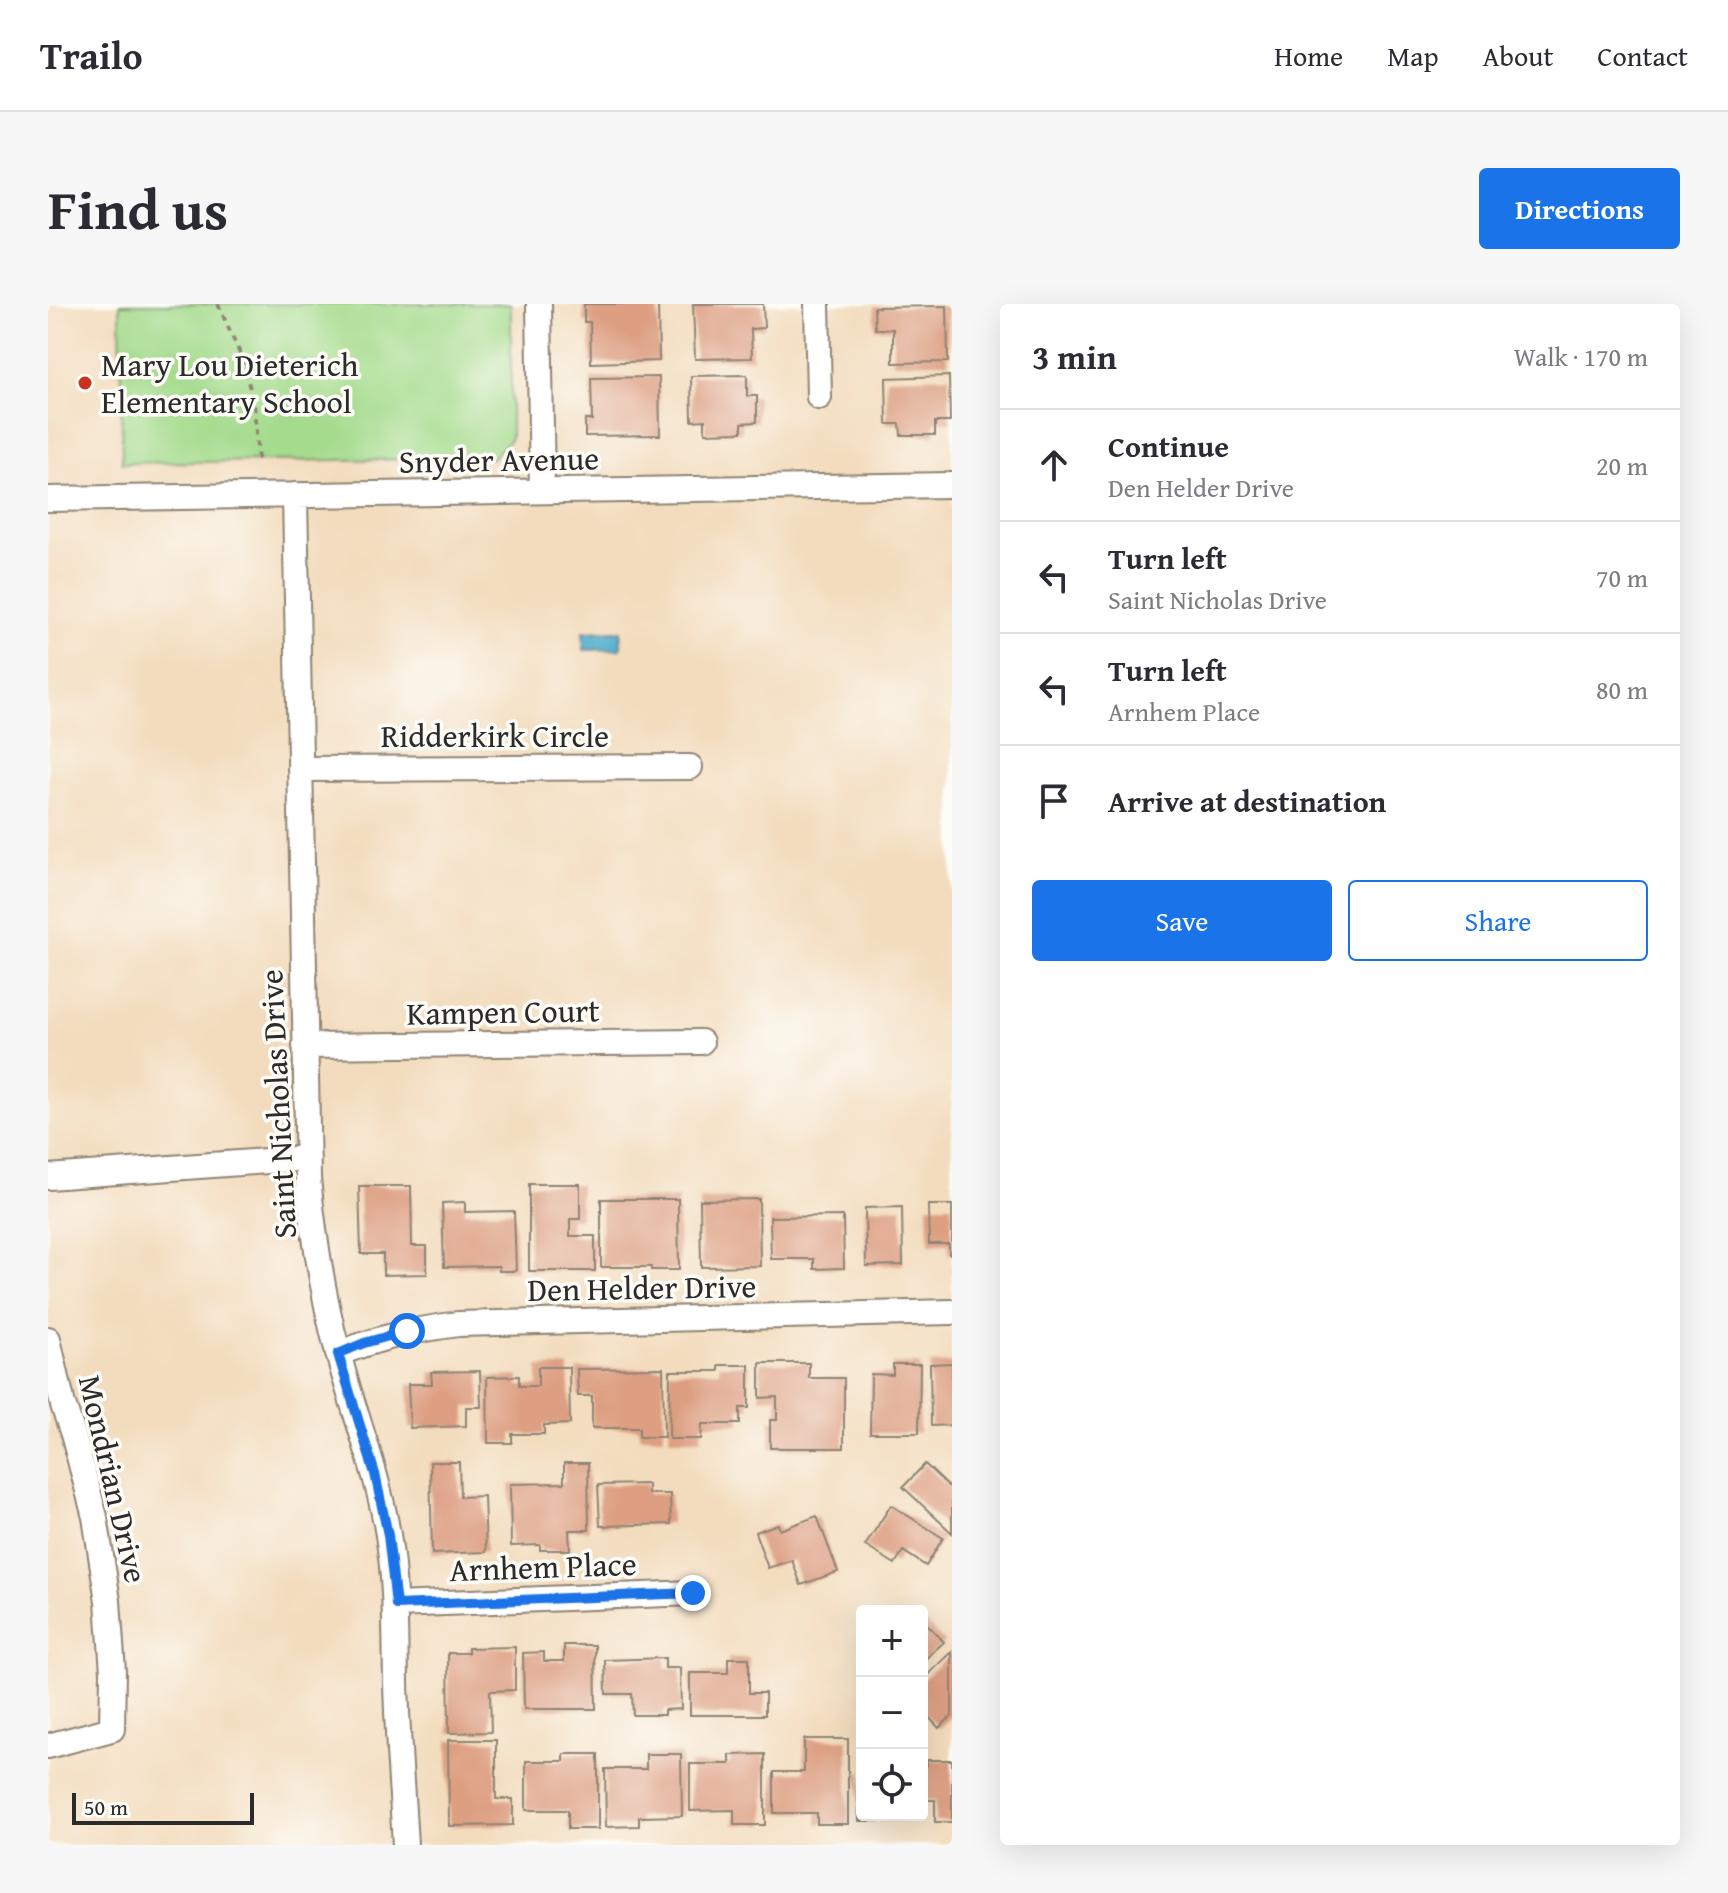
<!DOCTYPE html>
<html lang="en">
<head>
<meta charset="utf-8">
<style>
  body { margin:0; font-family:"Gentium Book Plus",serif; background:#f7f7f7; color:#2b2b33 }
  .controls { position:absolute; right:24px; bottom:24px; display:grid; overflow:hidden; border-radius:8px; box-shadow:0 8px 32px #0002 }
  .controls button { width:72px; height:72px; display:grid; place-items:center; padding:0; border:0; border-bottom:2px solid #e1e1e2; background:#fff; color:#2b2b33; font:40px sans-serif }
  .scale { position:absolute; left:24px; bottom:20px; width:182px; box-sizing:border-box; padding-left:8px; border:4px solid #2b2b2b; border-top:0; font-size:22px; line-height:28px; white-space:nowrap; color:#2b2b2b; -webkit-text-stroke:6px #fdfcf7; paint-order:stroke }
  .stop { position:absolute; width:24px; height:24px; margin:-18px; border:6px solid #1a73e8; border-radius:50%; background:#fff }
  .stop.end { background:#1a73e8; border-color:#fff; box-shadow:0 2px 8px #0008 }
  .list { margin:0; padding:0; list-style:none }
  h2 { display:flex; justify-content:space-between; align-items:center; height:104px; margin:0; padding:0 32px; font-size:34px }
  h2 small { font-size:26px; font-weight:400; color:#7c7c81 }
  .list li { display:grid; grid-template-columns:52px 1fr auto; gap:24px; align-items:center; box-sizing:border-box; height:112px; padding:0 32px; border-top:2px solid #e1e1e2 }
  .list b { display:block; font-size:30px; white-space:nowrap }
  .list p { margin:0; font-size:26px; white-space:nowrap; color:#7c7c81 }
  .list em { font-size:26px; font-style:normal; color:#7c7c81 }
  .actions { display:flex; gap:16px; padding:24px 32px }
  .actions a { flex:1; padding:18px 0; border:2px solid #1a73e8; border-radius:8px; text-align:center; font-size:28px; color:#1a73e8 }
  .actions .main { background:#1a73e8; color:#fff }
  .icon { flex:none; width:44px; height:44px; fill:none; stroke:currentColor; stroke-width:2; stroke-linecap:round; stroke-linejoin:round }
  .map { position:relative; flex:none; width:904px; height:1541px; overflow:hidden; border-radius:8px }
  header { display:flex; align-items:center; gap:48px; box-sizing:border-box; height:112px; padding:0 40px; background:#fff; border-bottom:2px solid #e1e1e2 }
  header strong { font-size:38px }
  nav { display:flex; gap:44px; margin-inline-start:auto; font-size:28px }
  .intro { display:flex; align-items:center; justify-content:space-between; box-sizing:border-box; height:192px; padding:0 48px }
  h1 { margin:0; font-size:56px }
  .button { padding:20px 36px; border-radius:8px; background:#1a73e8; color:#fff; font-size:28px; font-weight:700 }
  main { display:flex; gap:48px; padding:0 48px }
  aside { flex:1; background:#fff; border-radius:8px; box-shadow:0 8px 32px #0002 }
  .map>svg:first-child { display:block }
  .green { fill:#a4db8c; stroke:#68835c; stroke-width:2 }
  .water { fill:#4caccb; stroke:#3c6c7b; stroke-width:2 }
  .building { fill:#dd9e81 }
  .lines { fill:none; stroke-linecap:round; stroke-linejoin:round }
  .street-casing { stroke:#8f8474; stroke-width:28 }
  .path { stroke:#8f8474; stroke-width:4; stroke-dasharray:6 6; stroke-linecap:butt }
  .street { stroke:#fff; stroke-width:24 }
  .route { stroke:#1a73e8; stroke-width:10 }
  .poi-dot { fill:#c8321e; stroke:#fdfcf7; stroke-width:3 }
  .labels { text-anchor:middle; stroke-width:7; stroke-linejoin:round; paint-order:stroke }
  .poi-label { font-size:32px; fill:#2b2b2b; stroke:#fdfcf7; text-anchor:start }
  .street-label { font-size:32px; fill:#2b2b2b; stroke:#fdfcf7 }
</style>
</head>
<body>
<header>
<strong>Trailo</strong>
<nav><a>Home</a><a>Map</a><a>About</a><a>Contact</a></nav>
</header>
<div class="intro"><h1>Find us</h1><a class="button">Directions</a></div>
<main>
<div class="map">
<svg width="904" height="1541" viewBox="0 0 904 1541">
  <rect width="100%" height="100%" fill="#fdfcf7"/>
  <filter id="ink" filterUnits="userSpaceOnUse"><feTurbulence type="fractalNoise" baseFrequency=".0125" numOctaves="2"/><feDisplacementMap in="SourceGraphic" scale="16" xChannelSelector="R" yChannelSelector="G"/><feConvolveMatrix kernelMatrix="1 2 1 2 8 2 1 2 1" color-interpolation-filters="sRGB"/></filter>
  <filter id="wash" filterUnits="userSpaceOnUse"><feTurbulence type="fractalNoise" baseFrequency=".006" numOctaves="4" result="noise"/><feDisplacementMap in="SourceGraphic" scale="32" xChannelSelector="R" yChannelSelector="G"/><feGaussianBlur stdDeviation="1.8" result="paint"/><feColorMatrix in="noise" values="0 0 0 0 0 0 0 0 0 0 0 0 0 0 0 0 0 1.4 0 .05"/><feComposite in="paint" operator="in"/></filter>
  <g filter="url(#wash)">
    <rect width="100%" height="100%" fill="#f3dcbd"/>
    <path class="green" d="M72,0H463V134L444,154L74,159Z"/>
    <path class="water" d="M573,327V345L536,346L535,328Z"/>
    <g id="blocks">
      <path class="building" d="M536,0H610L611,57L543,59L542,18H536Z
        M645,0H715L716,24L703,25L704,54L647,55Z
        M899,2L900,58L845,59V25H827L826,3Z
        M699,71V92H709V118L694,119V128L657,129V116L644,117L643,72Z
        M901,72L902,118H887V131H853L852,120H839L838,74Z
        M611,73L612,131L537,132V116H544L543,74Z
        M481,880H532V915H522V932H547V967H481Z
        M311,882H363L364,942H379V970L335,971V950H313Z
        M553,895H630L631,966H603V963H553Z
        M711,895L712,962L653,963L652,896Z
        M417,898V908L466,907L468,967H451V962L396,963L394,899Z
        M880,901H904V950H901V940H881Z
        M854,903L855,961L818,962L817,904Z
        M795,912L796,964L766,965V955H723L722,913Z
        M712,1059H761V1074H796V1144H722V1116H729V1093L712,1094Z
        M904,1059V1121L883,1122L882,1060Z
        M845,1060H872L871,1129H822L823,1070L845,1071Z
        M671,1061H701V1104H692V1120H654L653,1135H621L622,1067H671Z
        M490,1063H521L522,1120L496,1121V1130H464V1139H440L439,1073L471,1072V1082H490Z
        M615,1064L616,1133H591V1124H544V1092H530L529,1065Z
        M432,1067L433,1103H418V1122L362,1124L360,1080H384L383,1068Z
        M382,1158H411L412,1193L436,1192L438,1248L384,1250Z
        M516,1159H540L541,1226H521L522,1246H492V1241L463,1242L462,1180L516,1179Z
        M877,1160L904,1186V1229L855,1183Z
        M600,1180V1190H622L623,1220L552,1222L550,1181Z
        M843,1201L895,1234L878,1262L855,1247L847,1260L817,1242Z
        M769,1212L790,1268L753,1281L744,1256L720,1264L707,1228L730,1220L732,1226Z
        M877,1318L896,1338L874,1358V1320Z
        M516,1341H547L548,1405H476L475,1349L496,1348V1357H516Z
        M467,1343V1386L442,1387L443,1428L401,1429L400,1349H420V1344Z
        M904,1348V1412L891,1424L874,1406V1376Z
        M617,1354V1364H632L633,1405L616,1406V1411H585L584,1390H558L557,1356Z
        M680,1354H701V1389H717V1411H642V1369H680Z
        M756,1435H800V1520H769V1509H726V1468H756Z
        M400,1436H448V1495H465V1521L401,1522Z
        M516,1450H550V1525H520V1506H478V1457H516Z
        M598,1450H633L634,1512L591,1513V1522L558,1523L557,1465H598Z
        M717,1450V1521H686V1506L642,1507V1460H682V1451Z
        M879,1456H904V1518H887V1496H874V1461H879Z
        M810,1468H814V1511H857V1517H811Z"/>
    </g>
  </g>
  <g filter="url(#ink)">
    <use href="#blocks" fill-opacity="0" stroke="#8f8474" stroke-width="2"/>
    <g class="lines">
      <defs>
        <path id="street" d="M491,0L494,187
          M769,0L771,93
          M247,191L260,875C266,934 275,992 290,1049C306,1110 330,1168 340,1231C348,1279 347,1328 348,1377C349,1431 354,1486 357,1541
          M0,195L904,181
          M252,465L642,463
          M257,742L653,738
          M0,873L260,854
          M0,1035L15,1101L25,1130L47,1213L60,1297L65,1368L64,1425L0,1442
          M290,1050C331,1033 367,1026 410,1020L904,1008
          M348,1301L645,1289"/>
      </defs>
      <use href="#street" class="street-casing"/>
      <path class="path" d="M170,0L193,52L206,99L210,158"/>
      <use href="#street" class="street"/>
    </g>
  </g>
  <g class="lines" filter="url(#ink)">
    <path class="route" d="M359,1027L316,1039L290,1050L327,1170L340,1231L348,1301L645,1289"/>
  </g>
  <circle class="poi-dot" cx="37" cy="79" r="8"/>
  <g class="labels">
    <g class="poi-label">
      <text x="53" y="72">Mary Lou Dieterich<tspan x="53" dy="37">Elementary School</tspan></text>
    </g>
    <g class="street-label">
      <text transform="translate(451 156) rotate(-1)" y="11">Snyder Avenue</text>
      <text x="447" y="443">Ridderkirk Circle</text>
      <text transform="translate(455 708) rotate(-1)" y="11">Kampen Court</text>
      <text transform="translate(230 800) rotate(-93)" y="11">Saint Nicholas Drive</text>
      <text transform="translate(594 984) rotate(-1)" y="11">Den Helder Drive</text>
      <text transform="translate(65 1175) rotate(77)" y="11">Mondrian Drive</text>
      <text transform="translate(495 1263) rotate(-2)" y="11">Arnhem Place</text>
    </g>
  </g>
</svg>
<div class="controls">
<button>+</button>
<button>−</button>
<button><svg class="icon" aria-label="locate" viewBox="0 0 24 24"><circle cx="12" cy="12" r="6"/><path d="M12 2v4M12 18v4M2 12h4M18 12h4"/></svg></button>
</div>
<div class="scale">50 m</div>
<div class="stop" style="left:359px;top:1027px"></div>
<div class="stop end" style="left:645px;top:1289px"></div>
</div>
<aside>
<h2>3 min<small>Walk · 170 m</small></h2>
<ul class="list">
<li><svg class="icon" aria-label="ahead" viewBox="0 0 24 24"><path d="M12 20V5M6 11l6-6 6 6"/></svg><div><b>Continue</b><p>Den Helder Drive</p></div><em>20 m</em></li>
<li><svg class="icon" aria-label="left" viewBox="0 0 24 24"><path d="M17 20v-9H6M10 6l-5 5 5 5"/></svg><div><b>Turn left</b><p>Saint Nicholas Drive</p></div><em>70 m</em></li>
<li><svg class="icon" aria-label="left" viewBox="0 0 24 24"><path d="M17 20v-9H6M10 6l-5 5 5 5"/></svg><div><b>Turn left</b><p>Arnhem Place</p></div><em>80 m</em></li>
<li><svg class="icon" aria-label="arrive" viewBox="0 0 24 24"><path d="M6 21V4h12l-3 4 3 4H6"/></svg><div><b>Arrive at destination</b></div></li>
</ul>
<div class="actions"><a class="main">Save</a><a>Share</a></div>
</aside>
</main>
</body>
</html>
